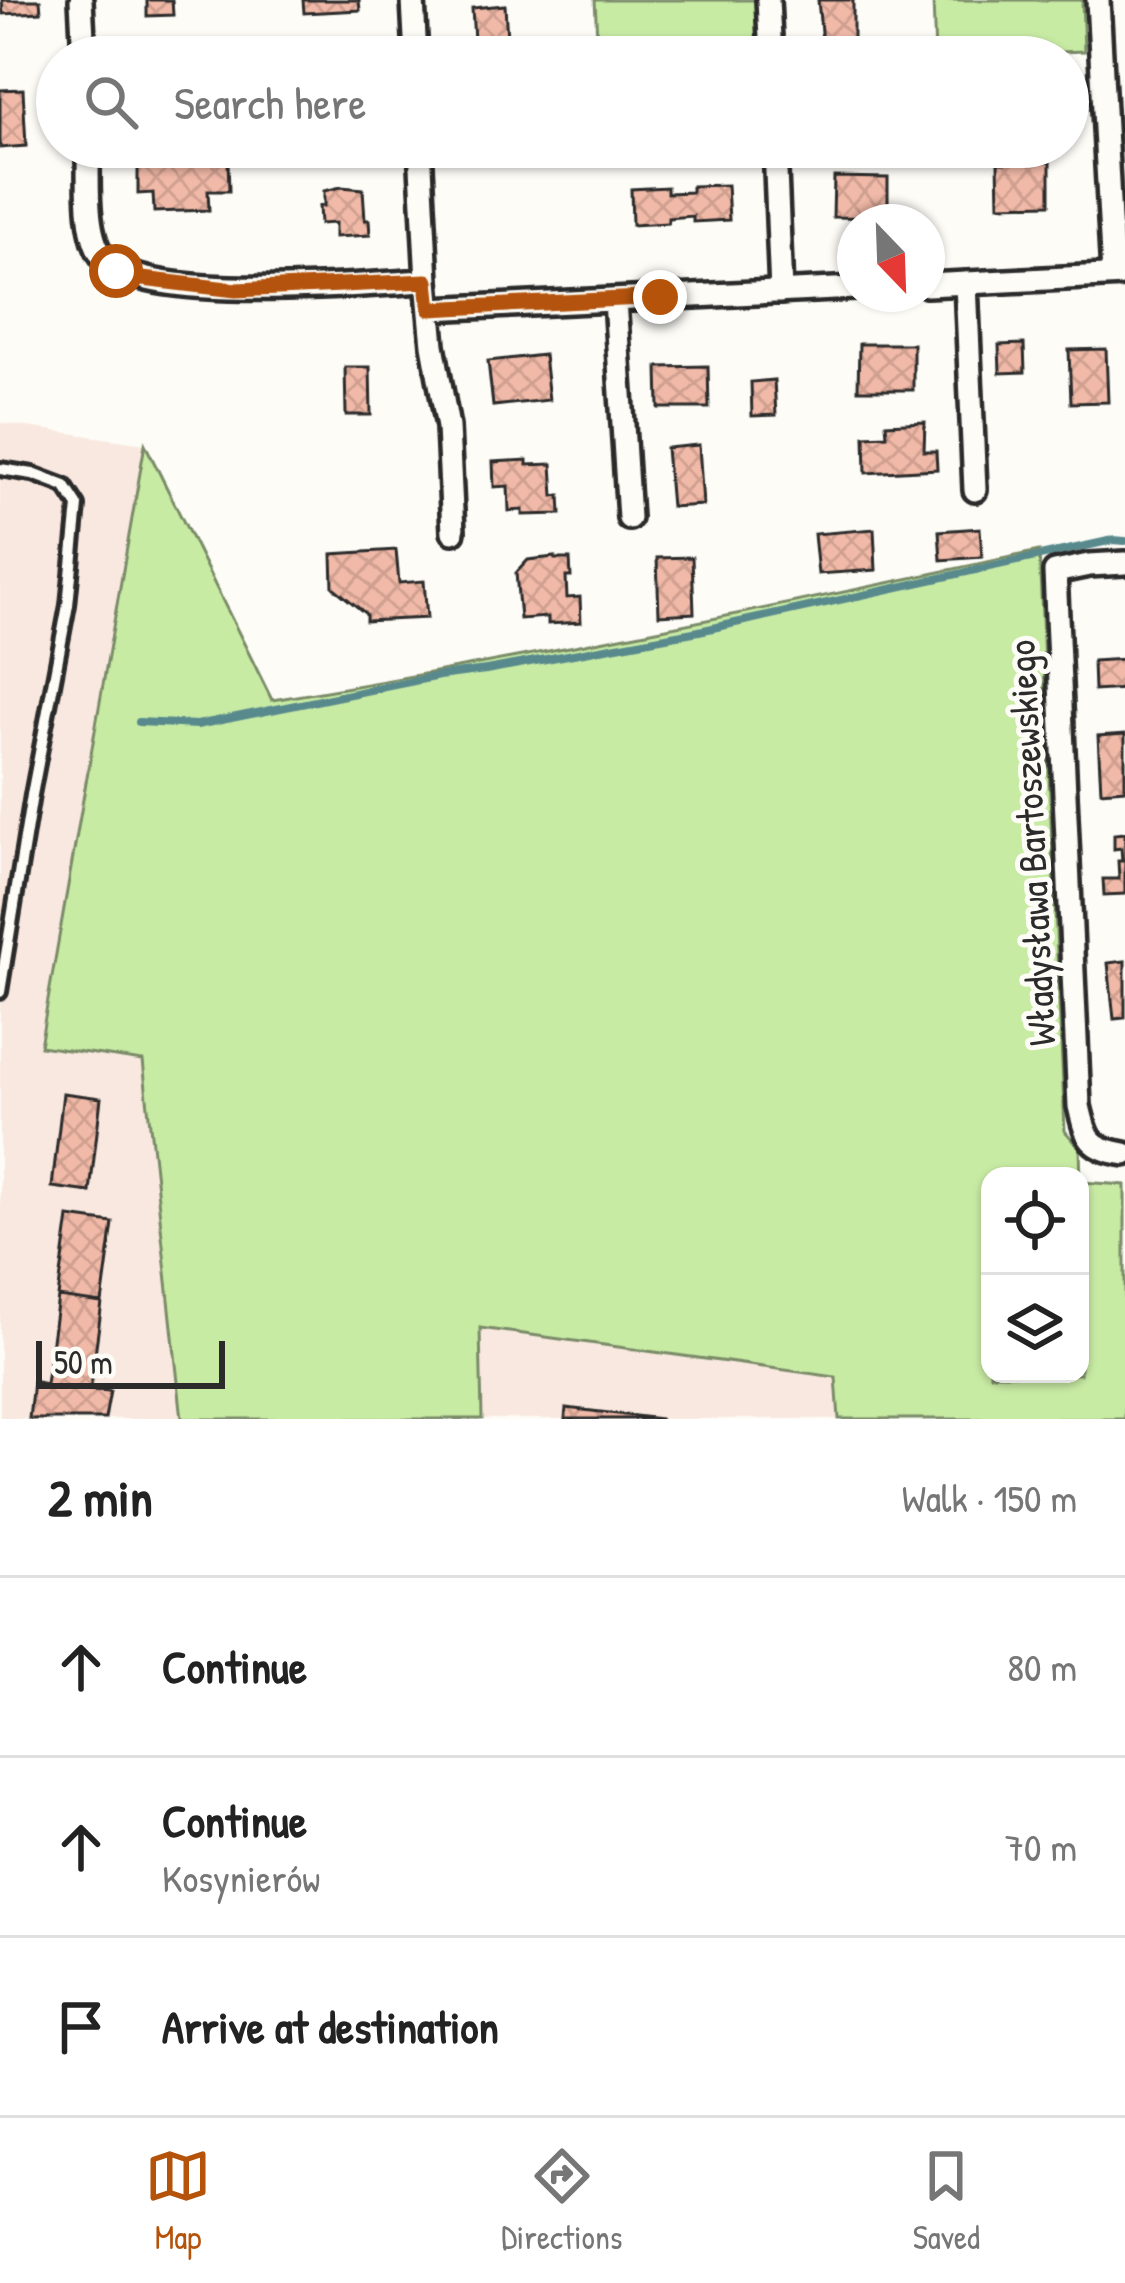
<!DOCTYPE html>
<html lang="en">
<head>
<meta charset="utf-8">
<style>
  body { margin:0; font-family:"Patrick Hand",sans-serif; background:#f2f2f2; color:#222 }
  .controls { position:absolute; right:36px; bottom:36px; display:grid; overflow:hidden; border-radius:24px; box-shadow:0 3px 9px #0004 }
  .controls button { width:108px; height:108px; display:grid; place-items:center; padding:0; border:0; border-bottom:3px solid #e0e0e0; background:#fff; color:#222; font:60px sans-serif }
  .compass { position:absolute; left:837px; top:204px; width:108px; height:108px; border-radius:50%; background:#fff; box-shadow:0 3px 9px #0004; rotate:157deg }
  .scale { position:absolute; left:36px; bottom:30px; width:189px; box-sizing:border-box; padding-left:12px; border:6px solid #2b2b2b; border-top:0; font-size:33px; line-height:42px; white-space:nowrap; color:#2b2b2b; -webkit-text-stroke:9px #fdfcf7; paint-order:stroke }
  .stop { position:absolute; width:36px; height:36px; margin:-27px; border:9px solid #b45309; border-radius:50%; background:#fff }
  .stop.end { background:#b45309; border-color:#fff; box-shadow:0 3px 12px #0008 }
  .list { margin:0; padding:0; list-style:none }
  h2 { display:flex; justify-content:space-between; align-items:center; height:156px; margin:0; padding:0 48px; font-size:51px }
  h2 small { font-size:39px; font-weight:400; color:#767676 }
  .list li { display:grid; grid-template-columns:78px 1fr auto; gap:36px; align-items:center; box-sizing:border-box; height:180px; padding:0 48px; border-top:3px solid #e0e0e0 }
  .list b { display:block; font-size:45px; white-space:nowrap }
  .list p { margin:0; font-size:39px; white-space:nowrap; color:#767676 }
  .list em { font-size:39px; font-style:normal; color:#767676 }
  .icon { flex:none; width:66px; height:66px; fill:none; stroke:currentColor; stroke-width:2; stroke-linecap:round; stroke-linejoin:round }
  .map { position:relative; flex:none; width:1125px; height:1419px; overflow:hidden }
  .search { position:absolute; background:#fff; box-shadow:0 3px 9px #0004; left:36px; right:36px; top:36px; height:132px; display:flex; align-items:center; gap:30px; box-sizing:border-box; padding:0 42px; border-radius:66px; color:#767676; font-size:45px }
  .sheet { height:696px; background:#fff }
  nav { display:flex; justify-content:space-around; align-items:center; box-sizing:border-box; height:168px; border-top:3px solid #e0e0e0; background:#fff; font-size:33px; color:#767676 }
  nav a { display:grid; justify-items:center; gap:6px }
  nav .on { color:#b45309 }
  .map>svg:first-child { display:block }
  .built { fill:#f9e8df }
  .grass { fill:#c8eba4; stroke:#7a8b68; stroke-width:3; fill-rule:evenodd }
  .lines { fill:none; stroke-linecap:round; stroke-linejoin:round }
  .stream { stroke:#598a8d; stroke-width:8 }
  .building { fill:url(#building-cross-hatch); stroke:#2b2b2b; stroke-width:3 }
  .lane-casing { stroke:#2b2b2b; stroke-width:20 }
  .street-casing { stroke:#2b2b2b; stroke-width:30 }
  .lane { stroke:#fdfcf7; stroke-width:10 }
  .street { stroke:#fdfcf7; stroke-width:21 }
  .route { stroke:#b45309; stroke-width:15 }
  .labels { text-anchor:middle; stroke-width:10; stroke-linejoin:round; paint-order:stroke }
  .street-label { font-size:39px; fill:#2b2b2b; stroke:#fdfcf7 }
</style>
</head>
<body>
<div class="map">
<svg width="1125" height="1419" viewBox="0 0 1125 1419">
  <defs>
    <pattern id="building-cross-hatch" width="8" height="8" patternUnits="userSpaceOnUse" patternTransform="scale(3)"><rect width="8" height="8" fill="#f1b9a7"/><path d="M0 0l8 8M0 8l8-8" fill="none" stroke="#cf9f90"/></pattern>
  </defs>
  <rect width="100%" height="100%" fill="#fdfcf7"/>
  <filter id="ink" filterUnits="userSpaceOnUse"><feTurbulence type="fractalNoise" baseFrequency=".00833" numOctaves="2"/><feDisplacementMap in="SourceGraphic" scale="24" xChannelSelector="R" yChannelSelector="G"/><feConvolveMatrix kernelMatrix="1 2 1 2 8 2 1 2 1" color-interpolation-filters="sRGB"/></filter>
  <g filter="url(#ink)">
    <path class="built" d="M0,423L145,444L40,1045L143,1060L182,1419H0Z
      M479,1328L837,1377L839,1419H482Z"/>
    <path class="grass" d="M595,0H758L761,57H598Z
      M933,0H1082L1084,51L935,57Z
      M145,444L272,700C530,658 784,605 1039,551L1065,1131L1080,1148L1081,1182L1125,1185V1419H839L836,1377L480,1328L482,1419H182L143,1061L40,1046ZM990,1176H1080V1374H990Z"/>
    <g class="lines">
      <path class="stream" d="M139,722L197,725L439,676L486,670L699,631L1113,540L1125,541"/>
    </g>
    <path class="building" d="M2,0H40L41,12L3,14Z
      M147,0H172L173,15L147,16Z
      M303,0H359L360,10L304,13Z
      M818,0H853V51L823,53Z
      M505,5L508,57H475L472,8Z
      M23,89L26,146L0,148V90Z
      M228,160L229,191H208L209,210L154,212L153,193L138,194V164Z
      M1050,162V204L999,205L998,163Z
      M834,177L888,178V218L833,217Z
      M727,185L729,220L693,222V216L668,218V223L632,225L631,189L667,187V193L692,192V186Z
      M341,187L363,189L365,220H369L370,235L335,237V223L320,224L319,206H324V191Z
      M859,344H913V390H858Z
      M1024,344L1025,372L1000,373L999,345Z
      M1106,349L1108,402L1071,403L1069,350Z
      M544,355L549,400L493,406L488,361Z
      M708,366L709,408H659L658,367Z
      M345,367H370L371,415H346Z
      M774,380L776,415L752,416L751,382Z
      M925,422L924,451H936L937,469L866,473L865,436L887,435L886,424Z
      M699,445L703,505L671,507L666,448Z
      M527,460V465L552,464L554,496L560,495L561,514L523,515V510L509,511L508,486L494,487L493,462Z
      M980,528L982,557L941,560L939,531Z
      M874,529L876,570L818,574L814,534Z
      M396,550L399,583L424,581L427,618L366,621V614L333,587L332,554Z
      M555,557V559H570L571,577H566L567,598L580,597L581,622L548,624V617L520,619L516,573L528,560Z
      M692,557L694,613L659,615L657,558Z
      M1125,659V689L1094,691L1093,661Z
      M1125,734V789L1101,791L1098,736Z
      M1125,833V894L1104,895L1103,879H1119L1118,861H1122L1121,848L1114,849V834Z
      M1125,961V1018L1114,1019L1108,963Z
      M63,1093L101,1098L90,1192L52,1187Z
      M69,1217L113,1223L102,1303L58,1297Z
      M58,1297L102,1303L90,1390L110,1391L105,1419H29L33,1381L46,1384Z
      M566,1408L661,1419H565Z"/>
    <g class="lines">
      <defs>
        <path id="lane" d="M0,469L33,474L65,486L78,506L68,605L32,795L0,992"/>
        <path id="street" d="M81,0L84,57
          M413,0L416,57
          M768,0L771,57
          M1098,0L1113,275
          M88,147C89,177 84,231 102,256C136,306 366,284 427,281
          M420,147L427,281L433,345L448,427L453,532
          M775,147L781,292
          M966,283L975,490
          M927,285L1124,275
          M615,300L629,518
          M431,309L855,288
          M1125,563L1089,565L1055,572L1079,1106C1087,1140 1089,1148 1125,1154"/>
      </defs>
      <use href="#lane" class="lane-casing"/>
      <use href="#street" class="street-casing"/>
      <use href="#lane" class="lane"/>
      <use href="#street" class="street"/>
    </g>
  </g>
  <g class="lines" filter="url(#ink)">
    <path class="route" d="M116,271L134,278L236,290L427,281L430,309L660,297"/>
  </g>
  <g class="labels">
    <g class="street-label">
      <text transform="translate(1031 843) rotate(-93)" y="14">Władysława Bartoszewskiego</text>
    </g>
  </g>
</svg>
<div class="controls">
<button><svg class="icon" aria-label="locate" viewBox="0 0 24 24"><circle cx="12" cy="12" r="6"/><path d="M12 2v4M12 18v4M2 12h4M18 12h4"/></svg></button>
<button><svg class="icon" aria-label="layers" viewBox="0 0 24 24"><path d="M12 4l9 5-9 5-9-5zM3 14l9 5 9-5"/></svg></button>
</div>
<svg class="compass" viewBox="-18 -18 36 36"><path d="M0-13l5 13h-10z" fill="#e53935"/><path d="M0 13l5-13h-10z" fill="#767676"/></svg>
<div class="scale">50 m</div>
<div class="stop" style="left:116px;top:271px"></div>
<div class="stop end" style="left:660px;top:297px"></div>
<div class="search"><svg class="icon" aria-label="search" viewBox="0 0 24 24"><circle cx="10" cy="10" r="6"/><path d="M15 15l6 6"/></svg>Search here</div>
</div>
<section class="sheet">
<h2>2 min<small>Walk · 150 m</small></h2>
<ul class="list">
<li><svg class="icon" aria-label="ahead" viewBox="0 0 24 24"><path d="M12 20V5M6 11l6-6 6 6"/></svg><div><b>Continue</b></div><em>80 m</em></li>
<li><svg class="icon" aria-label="ahead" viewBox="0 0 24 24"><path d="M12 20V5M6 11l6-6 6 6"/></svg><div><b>Continue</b><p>Kosynierów</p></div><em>70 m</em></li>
<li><svg class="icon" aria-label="arrive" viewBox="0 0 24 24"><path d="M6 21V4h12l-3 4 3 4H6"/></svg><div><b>Arrive at destination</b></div></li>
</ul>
</section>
<nav>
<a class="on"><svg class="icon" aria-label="map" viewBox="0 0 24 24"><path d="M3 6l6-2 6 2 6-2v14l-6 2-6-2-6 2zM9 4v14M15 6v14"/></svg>Map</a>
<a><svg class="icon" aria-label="directions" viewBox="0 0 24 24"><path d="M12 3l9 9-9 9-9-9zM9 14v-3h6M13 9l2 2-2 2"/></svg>Directions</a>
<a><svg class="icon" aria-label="saved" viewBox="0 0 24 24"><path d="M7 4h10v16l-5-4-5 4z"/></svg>Saved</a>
</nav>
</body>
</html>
